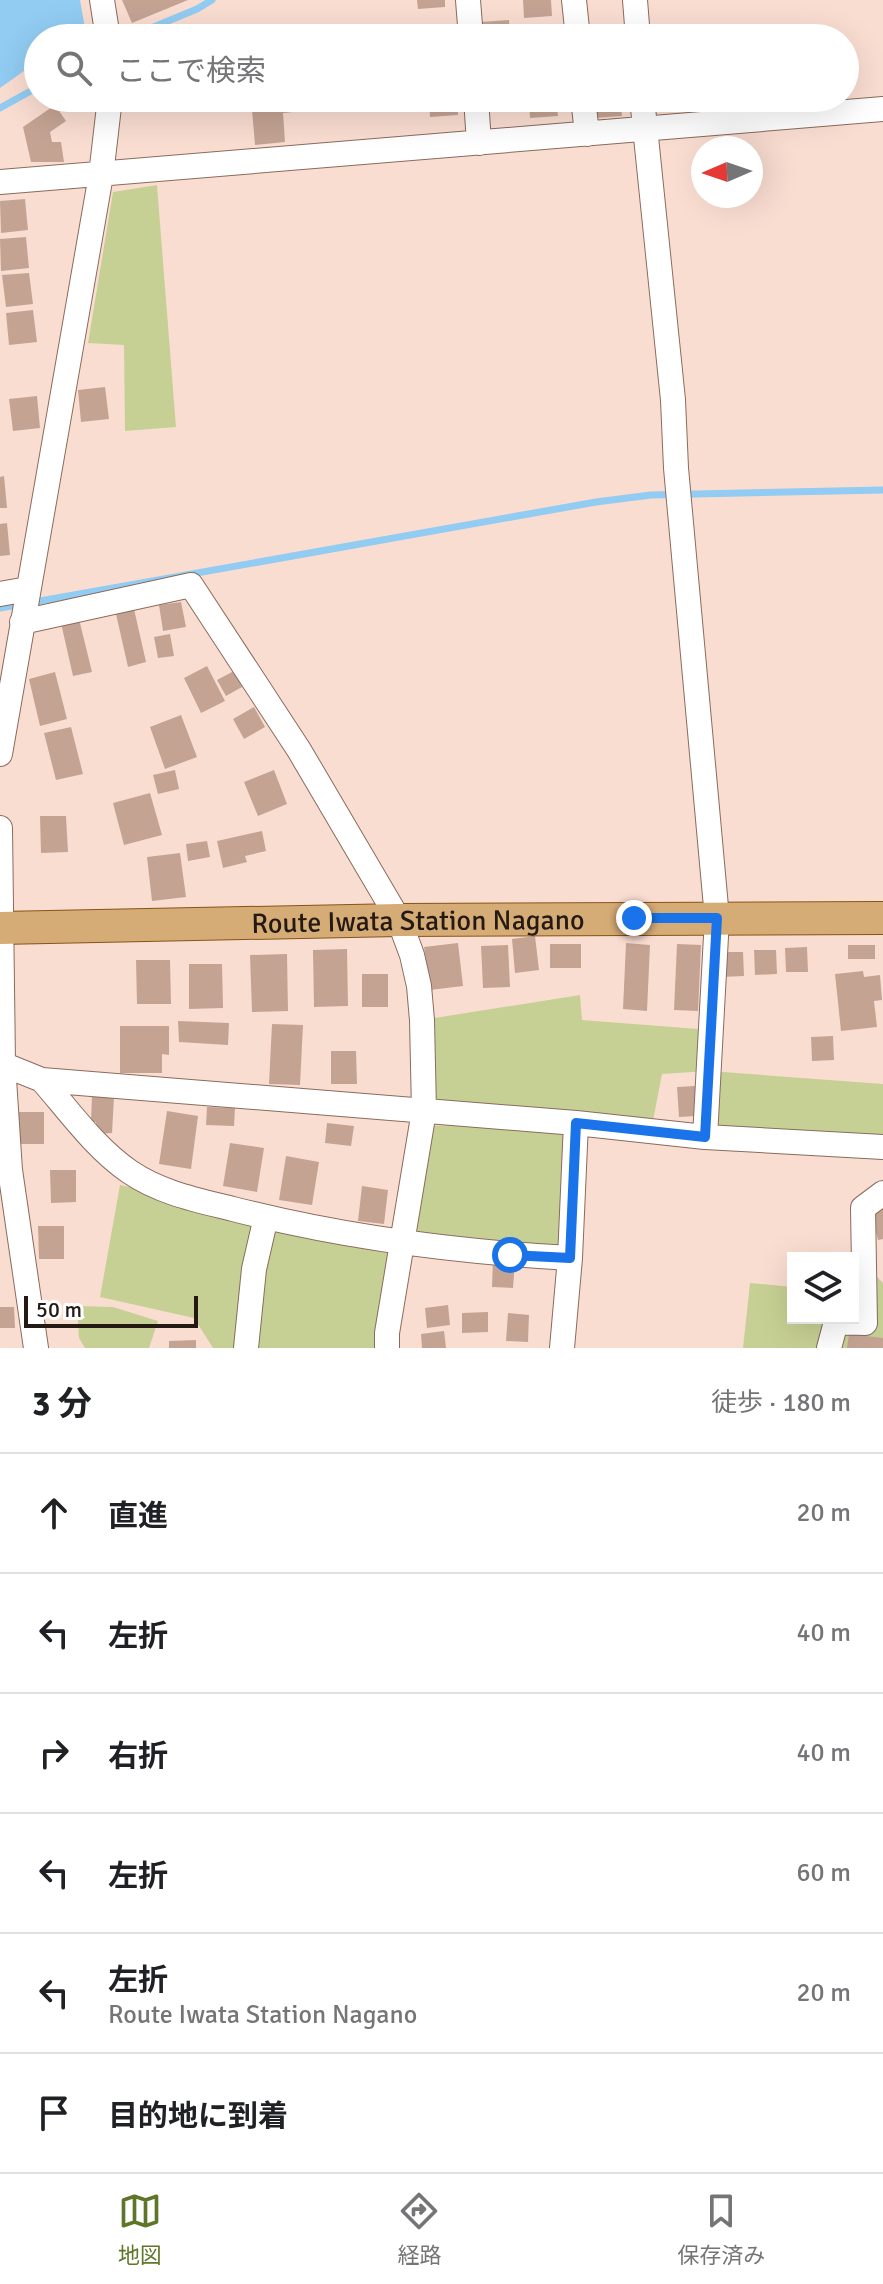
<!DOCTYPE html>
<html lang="ja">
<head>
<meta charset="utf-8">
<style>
  body { margin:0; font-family:Signika,"Noto Sans JP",sans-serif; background:#f6f6f6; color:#202124 }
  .controls { position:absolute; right:24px; bottom:24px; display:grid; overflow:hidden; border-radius:0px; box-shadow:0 8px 32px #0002 }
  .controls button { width:72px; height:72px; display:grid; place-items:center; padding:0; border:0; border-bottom:2px solid #e0e0e0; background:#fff; color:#202124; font:40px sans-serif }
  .compass { position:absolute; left:691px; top:136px; width:72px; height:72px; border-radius:50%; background:#fff; box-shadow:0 8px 32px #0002; rotate:268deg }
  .scale { position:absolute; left:24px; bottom:20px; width:174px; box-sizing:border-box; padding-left:8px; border:4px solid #251913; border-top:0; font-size:22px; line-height:28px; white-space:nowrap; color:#251913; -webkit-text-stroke:6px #fff; paint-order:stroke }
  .stop { position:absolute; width:24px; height:24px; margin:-18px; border:6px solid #1a73e8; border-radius:50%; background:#fff }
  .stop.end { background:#1a73e8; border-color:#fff; box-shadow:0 2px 8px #0008 }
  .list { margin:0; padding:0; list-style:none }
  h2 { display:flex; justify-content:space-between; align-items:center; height:104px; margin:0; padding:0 32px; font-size:34px }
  h2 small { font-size:26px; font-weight:400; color:#757577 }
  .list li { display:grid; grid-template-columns:52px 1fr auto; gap:24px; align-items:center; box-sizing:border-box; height:120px; padding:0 32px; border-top:2px solid #e0e0e0 }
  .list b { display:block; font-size:30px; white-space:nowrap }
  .list p { margin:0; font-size:26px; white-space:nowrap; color:#757577 }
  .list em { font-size:26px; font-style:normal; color:#757577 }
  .icon { flex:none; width:44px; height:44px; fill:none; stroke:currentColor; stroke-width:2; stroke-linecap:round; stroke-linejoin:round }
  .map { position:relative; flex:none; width:883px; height:1348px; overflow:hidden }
  .search { position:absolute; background:#fff; box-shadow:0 8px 32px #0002; left:24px; right:24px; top:24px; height:88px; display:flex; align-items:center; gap:20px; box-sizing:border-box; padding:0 28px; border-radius:44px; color:#757577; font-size:30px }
  .sheet { height:824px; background:#fff }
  nav { display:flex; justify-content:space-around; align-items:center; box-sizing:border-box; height:112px; border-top:2px solid #e0e0e0; background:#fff; font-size:22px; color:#757577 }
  nav a { display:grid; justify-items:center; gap:4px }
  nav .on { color:#5f7628 }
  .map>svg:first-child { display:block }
  .green { fill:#c7d094 }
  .water { fill:#92ccf2 }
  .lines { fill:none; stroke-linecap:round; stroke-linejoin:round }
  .stream { stroke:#92ccf2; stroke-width:7 }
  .building { fill:#c4a393 }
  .minor-casing { stroke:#8a6b5d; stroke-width:26 }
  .major-casing { stroke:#865418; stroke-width:34 }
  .minor { stroke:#fff; stroke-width:24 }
  .major { stroke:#d6ac76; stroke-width:32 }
  .route { stroke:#1a73e8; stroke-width:10 }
  .labels { text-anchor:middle; stroke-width:7; stroke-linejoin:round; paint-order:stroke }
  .street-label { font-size:28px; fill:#251913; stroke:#fff }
</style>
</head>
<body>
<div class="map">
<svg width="883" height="1348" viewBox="0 0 883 1348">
  <rect width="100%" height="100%" fill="#faddd1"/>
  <path class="green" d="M157,185L176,427L125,431L124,345L88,343L113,192Z
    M580,995L582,1020L711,1030L709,1071L883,1084V1147L705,1137L708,1071L662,1074L651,1131L576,1125L570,1258L401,1242L389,1348H213L194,1318L100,1297L120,1185L401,1241L421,1126L549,1123L424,1111L422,1020Z
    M875,1275L883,1283V1338L851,1348H743L750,1283L793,1287V1318H853Z
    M77,1306L113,1307L158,1321L149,1348H85L79,1338Z"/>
  <path class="water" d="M0,0H80L85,28L71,38H38V61L0,88Z"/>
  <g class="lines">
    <path class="stream" d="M127,38L197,9L212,0
      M0,108L38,87
      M0,608L596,502L651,495L883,490"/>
  </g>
  <path class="building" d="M122,0H188L132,23Z
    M417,0H445V7L418,9Z
    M523,0H551L552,16L524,18Z
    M509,20L510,38H482L481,22Z
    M550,28L551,38H523L522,31Z
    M251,98H292L293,112L283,113L285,142L255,145Z
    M429,98H457L458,115L430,117Z
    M484,98H513V110L486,112Z
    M529,98H556L558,116L530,118Z
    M592,98H620L622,116L593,118Z
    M55,105L66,121L50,132L52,142H61L64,162H31L23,127Z
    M25,199L28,230L1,233L0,201Z
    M26,237L29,268L1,271L0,239Z
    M29,273L33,304L6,307L2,275Z
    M33,310L37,342L9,345L6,313Z
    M105,387L109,419L81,422L78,390Z
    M37,396L40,428L13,431L9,399Z
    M4,476L7,508H0V477Z
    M7,523L10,555L0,556V524Z
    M181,602L186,627L163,631L159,605Z
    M134,609L146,662L128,667L116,614Z
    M79,619L92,672L73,676L61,623Z
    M170,634L174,656L158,658L154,637Z
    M207,666L225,701L201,713L184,678Z
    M234,671L242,687L226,696L217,680Z
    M55,672L67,719L40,726L29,679Z
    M254,707L265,727L244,739L233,719Z
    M181,715L197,757L165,769L150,727Z
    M71,727L83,774L56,780L44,733Z
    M175,770L179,789L158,794L153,775Z
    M274,770L287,804L258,816L244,782Z
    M150,793L162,835L124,845L113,803Z
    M40,816H66L68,852L41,853Z
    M262,831L266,851L245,856L247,862L223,868L217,841Z
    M207,841L210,857L188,861L186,844Z
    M180,853L186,897L152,901L147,857Z
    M535,936L539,970L515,973L512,939Z
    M458,943L463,986L430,990L424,947Z
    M626,943L650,945L647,1011L623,1009Z
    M550,944H581V968H550Z
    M677,944L701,945L698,1011L674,1010Z
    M508,945L510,987L483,988L481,946Z
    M848,945H875V959H848Z
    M807,947L808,972H786L785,948Z
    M347,949L348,1006L314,1007L313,950Z
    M754,950H776L777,974L755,975Z
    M721,952H743L744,976L721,977Z
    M287,954L288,1011L252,1012L250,955Z
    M136,960H170L171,1004H137Z
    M189,964H222L223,1008L189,1009Z
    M863,971L864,977L880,975L882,1000L874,1001L877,1027L841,1031L835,974Z
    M362,974H388V1007H362Z
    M178,1021L229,1023L228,1045L179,1042Z
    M272,1024L303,1025L300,1085L269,1084Z
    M120,1026H169V1055L162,1054V1073H120Z
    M833,1036L834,1060L812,1061L811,1037Z
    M331,1051H356L357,1084H331Z
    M695,1086L697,1116L679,1117L677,1087Z
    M92,1096L114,1097L112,1133L97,1134L96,1122H91Z
    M207,1107L235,1108L234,1126L206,1125Z
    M167,1111L198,1116L191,1169L159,1164Z
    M18,1112H44V1144H19Z
    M327,1123L354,1126L351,1146L325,1143Z
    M230,1143L264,1148L257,1192L223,1186Z
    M286,1156L319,1162L312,1205L279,1200Z
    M50,1170H76V1202L51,1203Z
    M362,1186L388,1190L384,1224L358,1221Z
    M883,1203V1239L878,1240L870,1207Z
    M38,1226H64V1259H39Z
    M493,1259L515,1261L513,1288L492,1287Z
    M448,1305L450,1325L427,1328L425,1308Z
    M0,1307H14L15,1328H0Z
    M488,1312V1332L462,1333V1313Z
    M508,1313L529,1315L528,1342L506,1341Z
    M444,1331L446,1348H422L421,1334Z
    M849,1334L883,1338V1348H847Z
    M196,1340V1348H169V1341Z"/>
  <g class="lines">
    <defs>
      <path id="minor" d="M102,0L108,38
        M468,0L471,38
        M574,0L578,38
        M635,0L638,38
        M476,98L479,143
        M583,98L587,134
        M642,98L673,400L676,468L717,918L705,1137
        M0,182L883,109
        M0,594L28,589
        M22,622L191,585L299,750L399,920L412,955L419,986L422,1020L424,1111L387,1333V1348
        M0,754L101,175L110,98
        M0,828L3,1064L10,1170L36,1348
        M0,1063L42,1080L576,1123L705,1137L883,1147
        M42,1080C69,1111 96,1149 130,1172C161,1193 197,1200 233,1209C342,1237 457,1252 570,1258
        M246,1348L254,1269L266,1217
        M562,1348L570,1258L576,1123
        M829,1348L836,1322L865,1323L863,1208L883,1193"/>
      <g id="major">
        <path id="s1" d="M0,928L399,920L883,918"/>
      </g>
    </defs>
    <use href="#minor" class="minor-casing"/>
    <use href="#major" class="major-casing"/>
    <use href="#minor" class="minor"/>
    <use href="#major" class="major"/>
  </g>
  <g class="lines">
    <path class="route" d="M510,1255L570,1258L576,1123L705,1137L717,918H634"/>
  </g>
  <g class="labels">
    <g class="street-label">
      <text dy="10" stroke="none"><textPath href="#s1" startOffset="418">Route Iwata Station Nagano</textPath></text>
    </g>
  </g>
</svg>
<div class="controls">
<button><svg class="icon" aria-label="layers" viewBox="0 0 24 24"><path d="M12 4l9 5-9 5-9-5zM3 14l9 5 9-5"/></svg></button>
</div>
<svg class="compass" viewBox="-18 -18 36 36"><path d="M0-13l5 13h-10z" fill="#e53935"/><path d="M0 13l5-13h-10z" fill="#757577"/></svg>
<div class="scale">50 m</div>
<div class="stop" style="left:510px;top:1255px"></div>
<div class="stop end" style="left:634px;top:918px"></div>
<div class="search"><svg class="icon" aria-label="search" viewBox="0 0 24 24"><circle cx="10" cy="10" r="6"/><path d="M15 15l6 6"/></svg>ここで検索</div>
</div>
<section class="sheet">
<h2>3 分<small>徒歩 · 180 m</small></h2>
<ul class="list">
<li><svg class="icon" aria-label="ahead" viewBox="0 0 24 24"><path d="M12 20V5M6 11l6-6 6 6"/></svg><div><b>直進</b></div><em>20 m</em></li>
<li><svg class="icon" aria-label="left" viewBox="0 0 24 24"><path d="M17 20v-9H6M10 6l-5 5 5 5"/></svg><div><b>左折</b></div><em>40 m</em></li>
<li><svg class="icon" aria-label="right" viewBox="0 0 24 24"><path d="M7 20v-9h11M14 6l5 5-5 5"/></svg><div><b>右折</b></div><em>40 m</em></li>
<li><svg class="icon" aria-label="left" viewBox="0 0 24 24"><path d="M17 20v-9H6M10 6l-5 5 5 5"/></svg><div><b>左折</b></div><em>60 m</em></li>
<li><svg class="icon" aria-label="left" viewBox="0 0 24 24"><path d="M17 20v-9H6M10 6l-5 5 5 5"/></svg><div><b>左折</b><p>Route Iwata Station Nagano</p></div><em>20 m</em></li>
<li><svg class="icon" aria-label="arrive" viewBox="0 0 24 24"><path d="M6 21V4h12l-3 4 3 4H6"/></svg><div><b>目的地に到着</b></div></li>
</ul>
</section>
<nav>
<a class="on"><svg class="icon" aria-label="map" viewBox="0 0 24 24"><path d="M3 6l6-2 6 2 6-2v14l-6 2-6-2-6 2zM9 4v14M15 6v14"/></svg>地図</a>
<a><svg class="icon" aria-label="directions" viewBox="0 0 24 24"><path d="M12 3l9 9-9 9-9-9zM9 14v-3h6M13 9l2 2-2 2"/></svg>経路</a>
<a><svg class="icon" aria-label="saved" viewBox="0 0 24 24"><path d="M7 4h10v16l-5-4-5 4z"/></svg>保存済み</a>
</nav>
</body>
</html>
